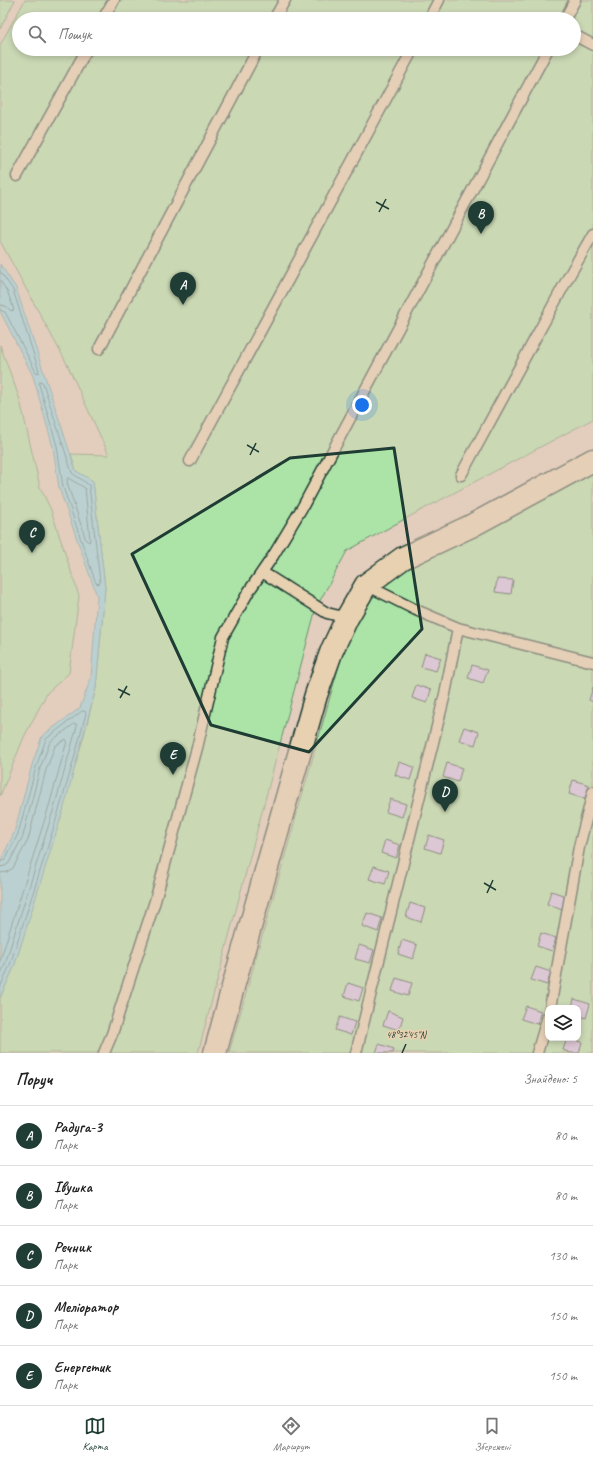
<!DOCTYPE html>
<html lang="uk">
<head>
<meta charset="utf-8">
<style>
  body { margin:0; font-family:Caveat,sans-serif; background:#f2f2f2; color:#222 }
  .controls { position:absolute; right:12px; bottom:12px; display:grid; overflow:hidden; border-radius:8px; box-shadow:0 2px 6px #0003 }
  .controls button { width:36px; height:36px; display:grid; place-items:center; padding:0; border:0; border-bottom:1px solid #e0e0e0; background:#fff; color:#222; font:20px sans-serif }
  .you { position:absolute; left:362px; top:405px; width:14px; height:14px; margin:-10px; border:3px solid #fff; border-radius:50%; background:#1a73e8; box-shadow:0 0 0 6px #1a73e833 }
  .badge { display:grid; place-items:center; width:26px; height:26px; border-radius:50%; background:#1f3d34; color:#fff; font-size:13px; font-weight:700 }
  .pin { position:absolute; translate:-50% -33px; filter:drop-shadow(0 1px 2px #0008) }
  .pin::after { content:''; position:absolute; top:21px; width:14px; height:12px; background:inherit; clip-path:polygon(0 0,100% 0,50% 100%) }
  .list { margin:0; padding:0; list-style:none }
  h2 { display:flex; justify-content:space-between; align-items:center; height:52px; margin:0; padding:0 16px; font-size:17px }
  h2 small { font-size:13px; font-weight:400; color:#767676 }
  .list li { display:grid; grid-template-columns:26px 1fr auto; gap:12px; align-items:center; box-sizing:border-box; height:60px; padding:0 16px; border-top:1px solid #e0e0e0 }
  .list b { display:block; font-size:15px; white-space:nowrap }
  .list p { margin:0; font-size:13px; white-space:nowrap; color:#767676 }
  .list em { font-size:13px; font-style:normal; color:#767676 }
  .icon { flex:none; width:22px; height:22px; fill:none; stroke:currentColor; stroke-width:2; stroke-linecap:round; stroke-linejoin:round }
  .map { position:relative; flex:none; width:593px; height:1053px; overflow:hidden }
  .search { position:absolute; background:#fff; box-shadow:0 2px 6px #0003; left:12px; right:12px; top:12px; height:44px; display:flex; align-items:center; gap:10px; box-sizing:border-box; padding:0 14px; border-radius:22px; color:#767676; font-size:15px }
  .sheet { height:352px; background:#fff }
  nav { display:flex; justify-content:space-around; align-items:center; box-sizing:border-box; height:56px; border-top:1px solid #e0e0e0; background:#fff; font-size:11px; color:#767676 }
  nav a { display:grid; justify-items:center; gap:2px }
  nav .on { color:#1f3d34 }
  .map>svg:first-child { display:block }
  .green { fill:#ace4a8; stroke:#66906e; fill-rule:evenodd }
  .water { fill:#89d4e9; stroke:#5f98a1 }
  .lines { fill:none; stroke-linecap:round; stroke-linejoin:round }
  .shore { stroke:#49797c; stroke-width:1 }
  .building { fill:#d3bfef; stroke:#1f3d34 }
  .lane-casing { stroke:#1f3d34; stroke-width:13 }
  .secondary-casing { stroke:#1f3d34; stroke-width:25 }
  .lane { stroke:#e7d1b0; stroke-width:10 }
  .secondary { stroke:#e7d1b0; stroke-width:22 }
  .marked { fill:none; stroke:#1f3d34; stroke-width:3; stroke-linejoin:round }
  .ticks { fill:none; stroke:#1f3d34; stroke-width:1.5 }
  .ticks-label { font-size:10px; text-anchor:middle; fill:#1f3d34; stroke:#e7d1b0; stroke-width:3.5; stroke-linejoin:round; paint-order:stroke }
</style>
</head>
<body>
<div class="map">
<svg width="593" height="1053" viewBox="0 0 593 1053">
  <rect width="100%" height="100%" fill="#e3cdbd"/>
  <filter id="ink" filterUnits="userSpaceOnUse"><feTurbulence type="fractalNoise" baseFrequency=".025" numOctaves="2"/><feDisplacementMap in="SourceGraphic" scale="8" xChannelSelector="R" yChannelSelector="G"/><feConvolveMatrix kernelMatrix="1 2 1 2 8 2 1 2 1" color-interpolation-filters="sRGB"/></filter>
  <g filter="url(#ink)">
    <path class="green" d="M0,0H15L0,29Z
      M25,0H593V419L401,521L347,551L316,608L198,1053H0V998L14,967L83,739L96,688L105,588L93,482L76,471L71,454L109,455L66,362L0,241V45ZM19,19H574V49H19Z
      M0,345L20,400L40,487L51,510L79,596L69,673L47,693L24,737L0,796Z
      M593,462V1053H229L353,616L390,561ZM548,1008H578V1038H548Z"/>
    <path class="water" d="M0,264L16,288L76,471L93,481L105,588L96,688L63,811L14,967L0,998V862L14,833L32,765L42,736L80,708L91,678L97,596L59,488L53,447L33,376L0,311Z"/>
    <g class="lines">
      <path class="shore" d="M0,271L13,290L39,371V373L36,372L5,312L0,310
        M0,280L8,293L14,310L11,311L6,306L0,305
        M41,381L43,383L72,473L89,485L100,582L99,584L96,583L92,572L63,487L57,446L39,384Z
        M68,478L85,488L90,540L89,542L86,540L68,486L67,480Z
        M0,862L5,860L18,834L36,767L46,739L82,711H85L86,713C65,798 36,882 10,965L0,988
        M0,867L5,866L9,863L23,836L40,768L50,742L74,724H76L77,726L74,737L54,808L5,964L0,976
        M0,873L7,872L13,868L28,840L46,770L55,746L66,739L67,741L49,806L0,961"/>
    </g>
    <path class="building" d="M497,579L513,580L511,594L495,592Z
      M425,653L441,658L436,671L421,667Z
      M472,665L488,670L483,683L468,678Z
      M416,685L431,690L427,703L412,698Z
      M593,687V702L589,700Z
      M464,727L479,732L475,745L459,740Z
      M399,762L414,767L410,780L395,775Z
      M447,763L462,768L458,782L443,777Z
      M573,780L589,785L585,799L569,794Z
      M390,799L406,804L402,817L386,812Z
      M429,835L444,840L440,853L425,848Z
      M385,840L400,845L396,858L381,853Z
      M374,866L389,871L385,884L369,879Z
      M551,891L566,896L562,910L547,904Z
      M410,903L425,908L421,922L406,917Z
      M367,913L382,918L378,932L362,926Z
      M541,933L556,938L552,951L537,946Z
      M402,940L417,945L413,959L398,954Z
      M359,945L374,950L370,963L355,959Z
      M536,967L551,972L547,985L531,980Z
      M396,978L412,983L408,996L392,991Z
      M348,983L363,988L359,1001L344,996Z
      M574,999L590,1004L586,1018L578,1015V1008H572Z
      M526,1006L541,1011L537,1024L521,1019Z
      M388,1011L403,1017L399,1030L383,1025Z
      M340,1017L355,1022L351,1035L335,1030Z
      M567,1038L582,1042L579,1053H571L563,1050Z
      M379,1044L394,1049L393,1053H376Z"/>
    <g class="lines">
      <defs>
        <path id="lane" d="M103,19L114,0
          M274,19L285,0
          M429,19L439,0
          M565,19L575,0
          M574,35L593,45
          M17,176L87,49
          M99,349L258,49
          M190,461L413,49
          M461,475L569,276L593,234
          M262,572L327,613L347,618
          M366,585L416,610L458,628L593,662
          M550,1008L579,847L593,792
          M104,1053L112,1034L155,901L197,748L223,637L249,591L273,556L303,506L548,49
          M356,1053L445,694L458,628
          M537,1053L548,1016"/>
        <path id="secondary" d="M215,1053L233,987L316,695L332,650L347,618L366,585L403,558L471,526L593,460"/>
      </defs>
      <use href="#lane" class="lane-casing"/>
      <use href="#secondary" class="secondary-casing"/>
      <use href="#lane" class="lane"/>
      <use href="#secondary" class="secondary"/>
    </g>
  </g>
  <path d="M0 0H593V1053H0ZM394,448L422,629L309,752L211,725L132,554L290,458Z" fill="#e3cdbd" fill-opacity=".55" fill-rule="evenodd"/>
  <path class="marked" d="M394,448L422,629L309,752L211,725L132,554L290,458Z"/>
  <path class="ticks" d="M376,202L389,209M379,212L386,199M247,445L259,452M250,455L256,443M118,689L130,695M120,698L127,686M484,883L496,890M487,893L493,880M402,1053L406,1044"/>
  <g class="ticks-label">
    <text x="406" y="1038">48°32'45"N</text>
  </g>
</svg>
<div class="controls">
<button><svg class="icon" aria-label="layers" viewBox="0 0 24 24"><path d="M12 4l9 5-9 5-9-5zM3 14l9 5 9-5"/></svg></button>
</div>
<div class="you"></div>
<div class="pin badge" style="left:183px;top:305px">A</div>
<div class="pin badge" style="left:481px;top:234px">B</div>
<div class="pin badge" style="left:32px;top:553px">C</div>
<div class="pin badge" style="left:445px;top:812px">D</div>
<div class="pin badge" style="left:173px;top:775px">E</div>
<div class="search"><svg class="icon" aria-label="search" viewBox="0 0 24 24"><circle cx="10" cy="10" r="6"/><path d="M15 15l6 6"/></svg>Пошук</div>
</div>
<section class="sheet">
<h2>Поруч<small>Знайдено: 5</small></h2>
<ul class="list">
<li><span class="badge">A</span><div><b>Радуга-3</b><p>Парк</p></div><em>80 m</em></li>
<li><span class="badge">B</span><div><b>Івушка</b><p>Парк</p></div><em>80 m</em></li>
<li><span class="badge">C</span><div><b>Речник</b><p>Парк</p></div><em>130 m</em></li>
<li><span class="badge">D</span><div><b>Меліоратор</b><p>Парк</p></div><em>150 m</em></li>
<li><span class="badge">E</span><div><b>Енергетик</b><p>Парк</p></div><em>150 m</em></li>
</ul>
</section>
<nav>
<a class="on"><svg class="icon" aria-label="map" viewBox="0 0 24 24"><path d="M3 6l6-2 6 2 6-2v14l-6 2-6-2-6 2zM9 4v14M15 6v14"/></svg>Карта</a>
<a><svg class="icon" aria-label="directions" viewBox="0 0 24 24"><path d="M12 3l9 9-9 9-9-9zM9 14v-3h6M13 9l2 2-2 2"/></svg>Маршрут</a>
<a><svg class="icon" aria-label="saved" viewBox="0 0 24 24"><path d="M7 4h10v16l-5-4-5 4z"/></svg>Збережені</a>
</nav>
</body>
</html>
